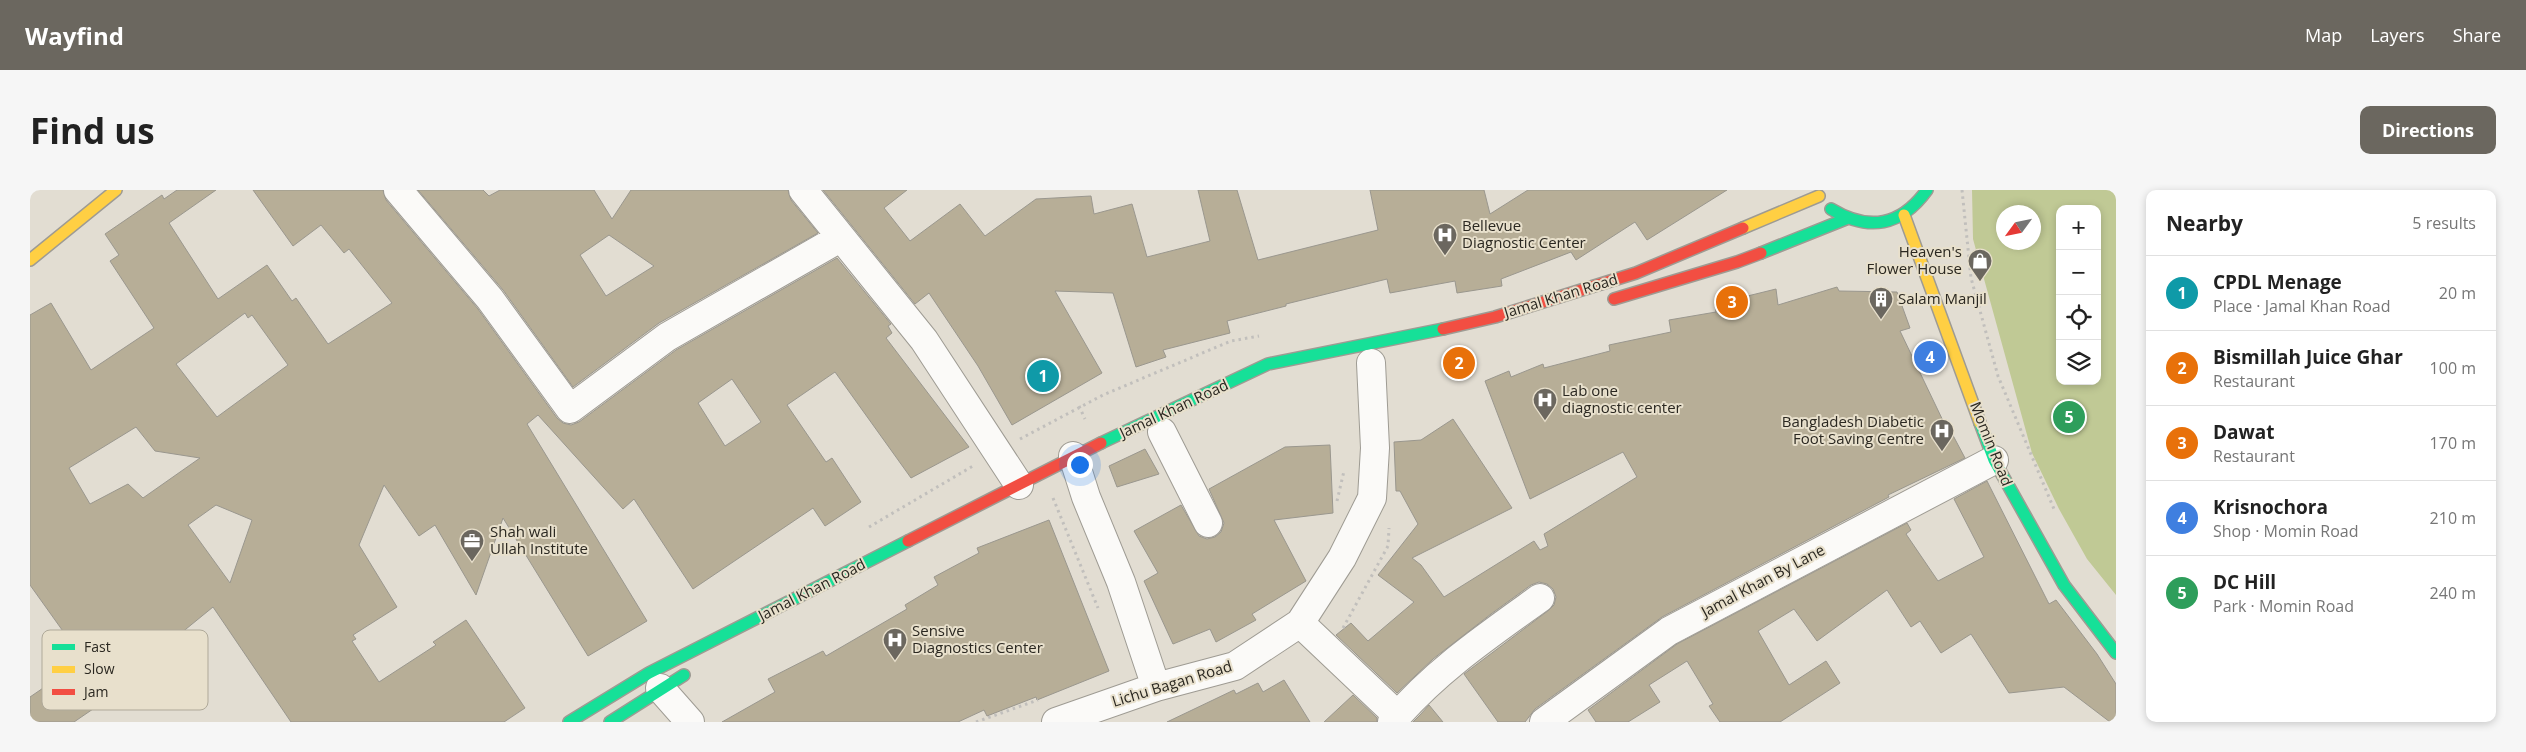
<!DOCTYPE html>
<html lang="en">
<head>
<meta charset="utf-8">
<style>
  body { margin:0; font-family:"Open Sans",sans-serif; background:#f6f6f6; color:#222 }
  .controls { position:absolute; right:15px; top:15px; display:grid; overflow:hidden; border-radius:10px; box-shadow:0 2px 8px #0003 }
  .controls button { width:45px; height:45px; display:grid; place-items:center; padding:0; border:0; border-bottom:1px solid #e0e0e0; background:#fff; color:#222; font:25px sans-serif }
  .compass { position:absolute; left:1966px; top:15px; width:45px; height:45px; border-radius:50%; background:#fff; box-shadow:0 2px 8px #0003; rotate:237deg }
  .you { position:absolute; left:1049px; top:274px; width:18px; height:18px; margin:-12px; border:4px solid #fff; border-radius:50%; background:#1a73e8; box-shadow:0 0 0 8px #1a73e833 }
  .badge { display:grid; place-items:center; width:32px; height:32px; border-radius:50%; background:#6b675f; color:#fff; font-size:16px; font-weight:700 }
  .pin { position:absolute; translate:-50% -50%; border:2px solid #fff; box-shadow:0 1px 5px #0006 }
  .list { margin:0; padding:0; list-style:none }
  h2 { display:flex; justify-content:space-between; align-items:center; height:65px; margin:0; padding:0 20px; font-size:21px }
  h2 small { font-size:16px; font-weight:400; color:#767676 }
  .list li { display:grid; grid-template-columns:32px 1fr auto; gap:15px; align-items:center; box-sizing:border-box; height:75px; padding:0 20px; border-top:1px solid #e0e0e0 }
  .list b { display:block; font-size:19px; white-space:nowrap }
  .list p { margin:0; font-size:16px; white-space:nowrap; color:#767676 }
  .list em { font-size:16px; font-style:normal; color:#767676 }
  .icon { flex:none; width:28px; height:28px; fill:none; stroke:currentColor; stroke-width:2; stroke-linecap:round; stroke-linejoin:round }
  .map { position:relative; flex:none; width:2086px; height:532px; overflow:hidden; border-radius:10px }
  header { display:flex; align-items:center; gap:30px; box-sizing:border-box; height:70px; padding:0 25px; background:#6b675f; color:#fff }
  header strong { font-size:24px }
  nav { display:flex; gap:28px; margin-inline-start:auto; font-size:18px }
  .intro { display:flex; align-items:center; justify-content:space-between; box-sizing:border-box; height:120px; padding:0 30px }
  h1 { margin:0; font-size:35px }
  .button { padding:12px 22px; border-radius:10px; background:#6b675f; color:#fff; font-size:18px; font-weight:700 }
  main { display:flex; gap:30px; padding:0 30px }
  aside { flex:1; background:#fff; border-radius:10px; box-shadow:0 2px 8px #0003 }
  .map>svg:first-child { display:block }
  .green { fill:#c0c995; fill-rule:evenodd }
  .building { fill:#b7ae97; stroke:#9a978e; fill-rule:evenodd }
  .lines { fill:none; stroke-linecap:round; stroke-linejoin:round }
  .street-casing { stroke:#9e9b93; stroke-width:30 }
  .fast-casing { stroke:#9e9b93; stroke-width:14 }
  .slow-casing { stroke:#9e9b93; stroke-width:14 }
  .jam-casing { stroke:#9e9b93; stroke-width:14 }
  .path { stroke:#c1bfbc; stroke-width:3; stroke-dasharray:2.5 4; stroke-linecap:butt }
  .street { stroke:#fbfaf8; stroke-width:28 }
  .fast { stroke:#16e098; stroke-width:11 }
  .slow { stroke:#ffcf43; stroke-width:11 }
  .jam { stroke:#f24e42; stroke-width:11 }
  .labels { text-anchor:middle; stroke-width:4; stroke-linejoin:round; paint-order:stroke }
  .poi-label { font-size:15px; fill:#2b2821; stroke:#e8e0cc; text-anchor:start }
  .street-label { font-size:15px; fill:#2b2821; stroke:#e8e0cc }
  .key { fill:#e8e0cc; stroke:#afa999; stroke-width:1 }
  .key-label { font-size:14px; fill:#2b2821 }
</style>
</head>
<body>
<header>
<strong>Wayfind</strong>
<nav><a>Map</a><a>Layers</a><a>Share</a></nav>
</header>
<div class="intro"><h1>Find us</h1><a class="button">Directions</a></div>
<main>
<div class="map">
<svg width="2086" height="532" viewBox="0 0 2086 532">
  <rect width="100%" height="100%" fill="#e2ddd2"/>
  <path class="green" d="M1942,0H2086V405L2057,369L2029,319L2002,263L1943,49ZM2030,19H2067V191H2030ZM1974,22H2004V52H1974Z"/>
  <path class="building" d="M147,0H186L139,33L188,109L237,75L262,111L266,108L298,154L362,113L319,59L314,63L291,35L263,56L223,0H353L356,10L448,119L527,228L533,233L541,235L549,232L646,160L807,68L861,134L858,136L862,143L856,148L939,257L881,288L805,182L757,215L796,272L802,268L831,312L795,336L783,318L663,399L604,309L593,319L508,225L497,234L617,431L558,466L473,328L446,405L405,335L389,346L354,295L329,355L367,417L323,445L326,449L322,451L349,492L406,455L403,452L436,430L495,518L474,532H261L183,417L145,448L148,452L110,479L87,447L74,456L65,443L45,458L0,395V125L21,113L61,180L124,138L80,71L89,65L75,44L132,5L134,9ZM215,123L218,128L222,125L258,175L187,227L146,174ZM702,189L731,232L695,256L668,213ZM106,237L125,261L170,268L113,308L98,294L60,314L39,278ZM186,315L222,330L200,393L158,335Z
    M388,0H453L459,6L470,0H564L582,29L601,0H758L761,10L788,43L629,133L543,197L473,100ZM579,45L624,76L576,106L550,65Z
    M793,0H877L854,18L880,51L930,14L955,46L1006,9L1061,6L1064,24L1102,14L1117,67L1180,51L1168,0H1207L1228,70L1348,40L1340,0H1454L1460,24L1498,0H1697L1617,50L1605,32L1546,70L1541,62L1471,89L1472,96L1427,103L1425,91L1360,103L1357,89L1256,114V116L1197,131L1200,143L1133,160L1136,167L1106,177L1083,103L1025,101L1072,183L982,235L948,176L899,103L885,114Z
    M1807,97L1809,101L1867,102L1880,138L1870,141L1916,237L1918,236L1935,268L1858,305L1859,307L1632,427L1505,519L1495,532H1468L1434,484L1519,420L1524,415L1526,407L1523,399L1517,394L1509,392L1501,395L1461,424L1403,469L1367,503L1306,445L1321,433L1338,451L1384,412L1348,385L1388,334L1370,301H1366L1364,252L1391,250L1423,229L1482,318L1382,368L1391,375L1414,407L1504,351L1510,360L1518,356L1514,344L1607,287L1593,262L1500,309L1455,191L1479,181L1481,187L1513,174L1514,178L1580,161L1579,155L1641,142L1639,130L1686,122L1685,114L1746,99L1748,115Z
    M1300,255L1303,323L1244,330L1276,391L1222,424L1226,430L1186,452L1180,439L1143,454L1114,391L1128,383L1104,341L1151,315L1169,346L1177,349L1185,347L1191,342L1194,333L1179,299L1255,257Z
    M1115,259L1129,284L1087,297L1079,276Z
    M1957,291L2019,414L2026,410L2067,464L2086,494V532H2080L2034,497L1979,503L1941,444L1911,463L1890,431L1881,437L1857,400L1787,451L1764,419L1728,441L1759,495L1796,471L1810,493L1750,532H1690L1679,516L1683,514L1657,471L1619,495L1630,512L1598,532H1566L1558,520L1647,454L1877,333L1881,340L1876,344L1908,391L1954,367L1924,309Z
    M1019,330L1079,481L1007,510L1006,507L957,526L954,520L928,532H692L745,502L738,489L793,461L796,466L877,419L875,415L908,395L904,387L949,363L947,358Z
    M38,481L63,519L44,532H0V507Z
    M1254,490L1280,532H1137L1204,500L1206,504L1228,493L1233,502Z
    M1323,505L1347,528V532H1294Z
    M1399,515L1413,532H1383L1390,525Z"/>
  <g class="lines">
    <defs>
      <path id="street" d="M368,0L460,109L540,219L637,147L810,48
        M773,0L894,150L989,295
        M1132,242L1178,333
        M1043,266L1056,307L1091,392L1126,497
        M1270,433L1368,526
        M630,498L660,532
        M1026,532L1126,497L1205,476L1270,433L1312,368L1342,308L1345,258L1341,173
        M1362,532C1404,482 1457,446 1510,408
        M1514,532L1639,441L1964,270"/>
      <path id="fast" d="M1801,19C1839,42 1871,36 1897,0
        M1731,63L1816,29
        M1950,233L1964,270L2034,395L2086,463
        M1071,253L1238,174L1413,139
        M539,532L619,483L878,351
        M580,532L654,485"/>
      <path id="slow" d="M1874,25L1950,233
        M1713,38L1789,6
        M0,70L86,0"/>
      <path id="jam" d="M1584,109L1707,72L1731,63
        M1413,139L1465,127L1606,83L1713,38
        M878,351L1071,253"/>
    </defs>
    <use href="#street" class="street-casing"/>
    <use href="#fast" class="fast-casing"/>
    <use href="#slow" class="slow-casing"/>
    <use href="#jam" class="jam-casing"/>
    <path class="path" d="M1932,0L1941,88L1968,186L2024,319
      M1049,216L1055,229
      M990,249L1073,205L1201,151L1229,146
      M1023,308L1068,418
      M1307,311L1314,281
      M839,337L943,276
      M1313,438L1358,356L1359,338
      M946,532L1008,510"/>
    <use href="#street" class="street"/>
    <use href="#fast" class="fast"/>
    <use href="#slow" class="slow"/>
    <use href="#jam" class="jam"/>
  </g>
  <defs>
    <symbol id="hospital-pin" viewBox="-11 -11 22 30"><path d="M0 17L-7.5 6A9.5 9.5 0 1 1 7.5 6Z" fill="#6b675f" stroke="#e8e0cc"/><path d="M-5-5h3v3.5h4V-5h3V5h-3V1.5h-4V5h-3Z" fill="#fff"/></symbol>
    <symbol id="shop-pin" viewBox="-11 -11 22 30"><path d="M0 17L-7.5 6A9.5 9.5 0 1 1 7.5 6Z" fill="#6b675f" stroke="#e8e0cc"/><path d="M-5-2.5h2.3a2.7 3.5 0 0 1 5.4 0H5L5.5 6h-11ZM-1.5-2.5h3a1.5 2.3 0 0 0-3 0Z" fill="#fff"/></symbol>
    <symbol id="building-pin" viewBox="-11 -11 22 30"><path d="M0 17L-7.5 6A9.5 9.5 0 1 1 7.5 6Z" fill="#6b675f" stroke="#e8e0cc"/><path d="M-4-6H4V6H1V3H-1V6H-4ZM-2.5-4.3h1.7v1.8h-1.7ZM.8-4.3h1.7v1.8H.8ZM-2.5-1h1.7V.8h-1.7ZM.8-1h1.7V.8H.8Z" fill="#fff"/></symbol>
    <symbol id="office-pin" viewBox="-11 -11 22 30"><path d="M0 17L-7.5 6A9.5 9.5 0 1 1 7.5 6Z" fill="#6b675f" stroke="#e8e0cc"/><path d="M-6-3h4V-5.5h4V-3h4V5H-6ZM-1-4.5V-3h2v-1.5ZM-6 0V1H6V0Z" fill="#fff"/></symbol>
  </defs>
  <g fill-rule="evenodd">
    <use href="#hospital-pin" x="1401" y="31" width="28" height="38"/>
    <use href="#shop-pin" x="1936" y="57" width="28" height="38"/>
    <use href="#building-pin" x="1837" y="95" width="28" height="38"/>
    <use href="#hospital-pin" x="1501" y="196" width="28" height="38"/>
    <use href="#hospital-pin" x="1898" y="227" width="28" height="38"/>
    <use href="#office-pin" x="428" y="337" width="28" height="38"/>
    <use href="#hospital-pin" x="851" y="436" width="28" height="38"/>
  </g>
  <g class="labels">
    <g class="poi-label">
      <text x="1432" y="41">Bellevue<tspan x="1432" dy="17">Diagnostic Center</tspan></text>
      <text x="1932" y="67" text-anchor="end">Heaven's<tspan x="1932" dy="17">Flower House</tspan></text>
      <text x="1868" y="114">Salam Manjil</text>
      <text x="1532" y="206">Lab one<tspan x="1532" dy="17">diagnostic center</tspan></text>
      <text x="1894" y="237" text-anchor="end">Bangladesh Diabetic<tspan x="1894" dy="17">Foot Saving Centre</tspan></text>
      <text x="460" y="347">Shah wali<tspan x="460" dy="17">Ullah Institute</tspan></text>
      <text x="882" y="446">Sensive<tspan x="882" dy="17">Diagnostics Center</tspan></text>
    </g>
    <g class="street-label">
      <text transform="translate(1531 106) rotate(-17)" y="5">Jamal Khan Road</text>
      <text transform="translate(1144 219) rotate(-25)" y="5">Jamal Khan Road</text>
      <text transform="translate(1961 254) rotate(68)" y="5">Momin Road</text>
      <text transform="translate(1733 391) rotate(-28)" y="5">Jamal Khan By Lane</text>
      <text transform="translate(782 400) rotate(-27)" y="5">Jamal Khan Road</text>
      <text transform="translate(1142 494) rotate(-17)" y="5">Lichu Bagan Road</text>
    </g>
  </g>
  <rect x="12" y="440" width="166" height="80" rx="8" class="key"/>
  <rect x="22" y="454" width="23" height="6" fill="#16e098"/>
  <rect x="22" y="476" width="23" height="7" fill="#ffcf43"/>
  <rect x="22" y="499" width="23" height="6" fill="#f24e42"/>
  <g class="key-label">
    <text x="54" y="462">Fast</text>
    <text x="54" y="484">Slow</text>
    <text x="54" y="507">Jam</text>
  </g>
</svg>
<div class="controls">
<button>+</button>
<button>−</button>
<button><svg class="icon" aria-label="locate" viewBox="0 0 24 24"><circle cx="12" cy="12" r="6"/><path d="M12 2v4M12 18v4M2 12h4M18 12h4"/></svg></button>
<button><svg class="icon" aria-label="layers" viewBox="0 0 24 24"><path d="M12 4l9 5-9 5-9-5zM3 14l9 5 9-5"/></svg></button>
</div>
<svg class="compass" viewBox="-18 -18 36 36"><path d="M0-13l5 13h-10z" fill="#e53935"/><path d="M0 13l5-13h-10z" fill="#767676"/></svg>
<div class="you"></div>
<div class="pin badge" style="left:1013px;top:186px;background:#0f9aa8">1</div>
<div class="pin badge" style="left:1429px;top:173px;background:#e8710a">2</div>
<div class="pin badge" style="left:1702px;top:112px;background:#e8710a">3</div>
<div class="pin badge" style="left:1900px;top:167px;background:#3f7fe0">4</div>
<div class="pin badge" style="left:2039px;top:227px;background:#2e9e5b">5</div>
</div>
<aside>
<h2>Nearby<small>5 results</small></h2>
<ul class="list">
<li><span class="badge" style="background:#0f9aa8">1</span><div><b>CPDL Menage</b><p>Place · Jamal Khan Road</p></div><em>20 m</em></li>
<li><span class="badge" style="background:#e8710a">2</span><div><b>Bismillah Juice Ghar</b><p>Restaurant</p></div><em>100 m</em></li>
<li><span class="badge" style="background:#e8710a">3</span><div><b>Dawat</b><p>Restaurant</p></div><em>170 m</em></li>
<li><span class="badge" style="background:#3f7fe0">4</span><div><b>Krisnochora</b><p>Shop · Momin Road</p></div><em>210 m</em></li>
<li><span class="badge" style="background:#2e9e5b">5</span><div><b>DC Hill</b><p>Park · Momin Road</p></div><em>240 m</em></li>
</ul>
</aside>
</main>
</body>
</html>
